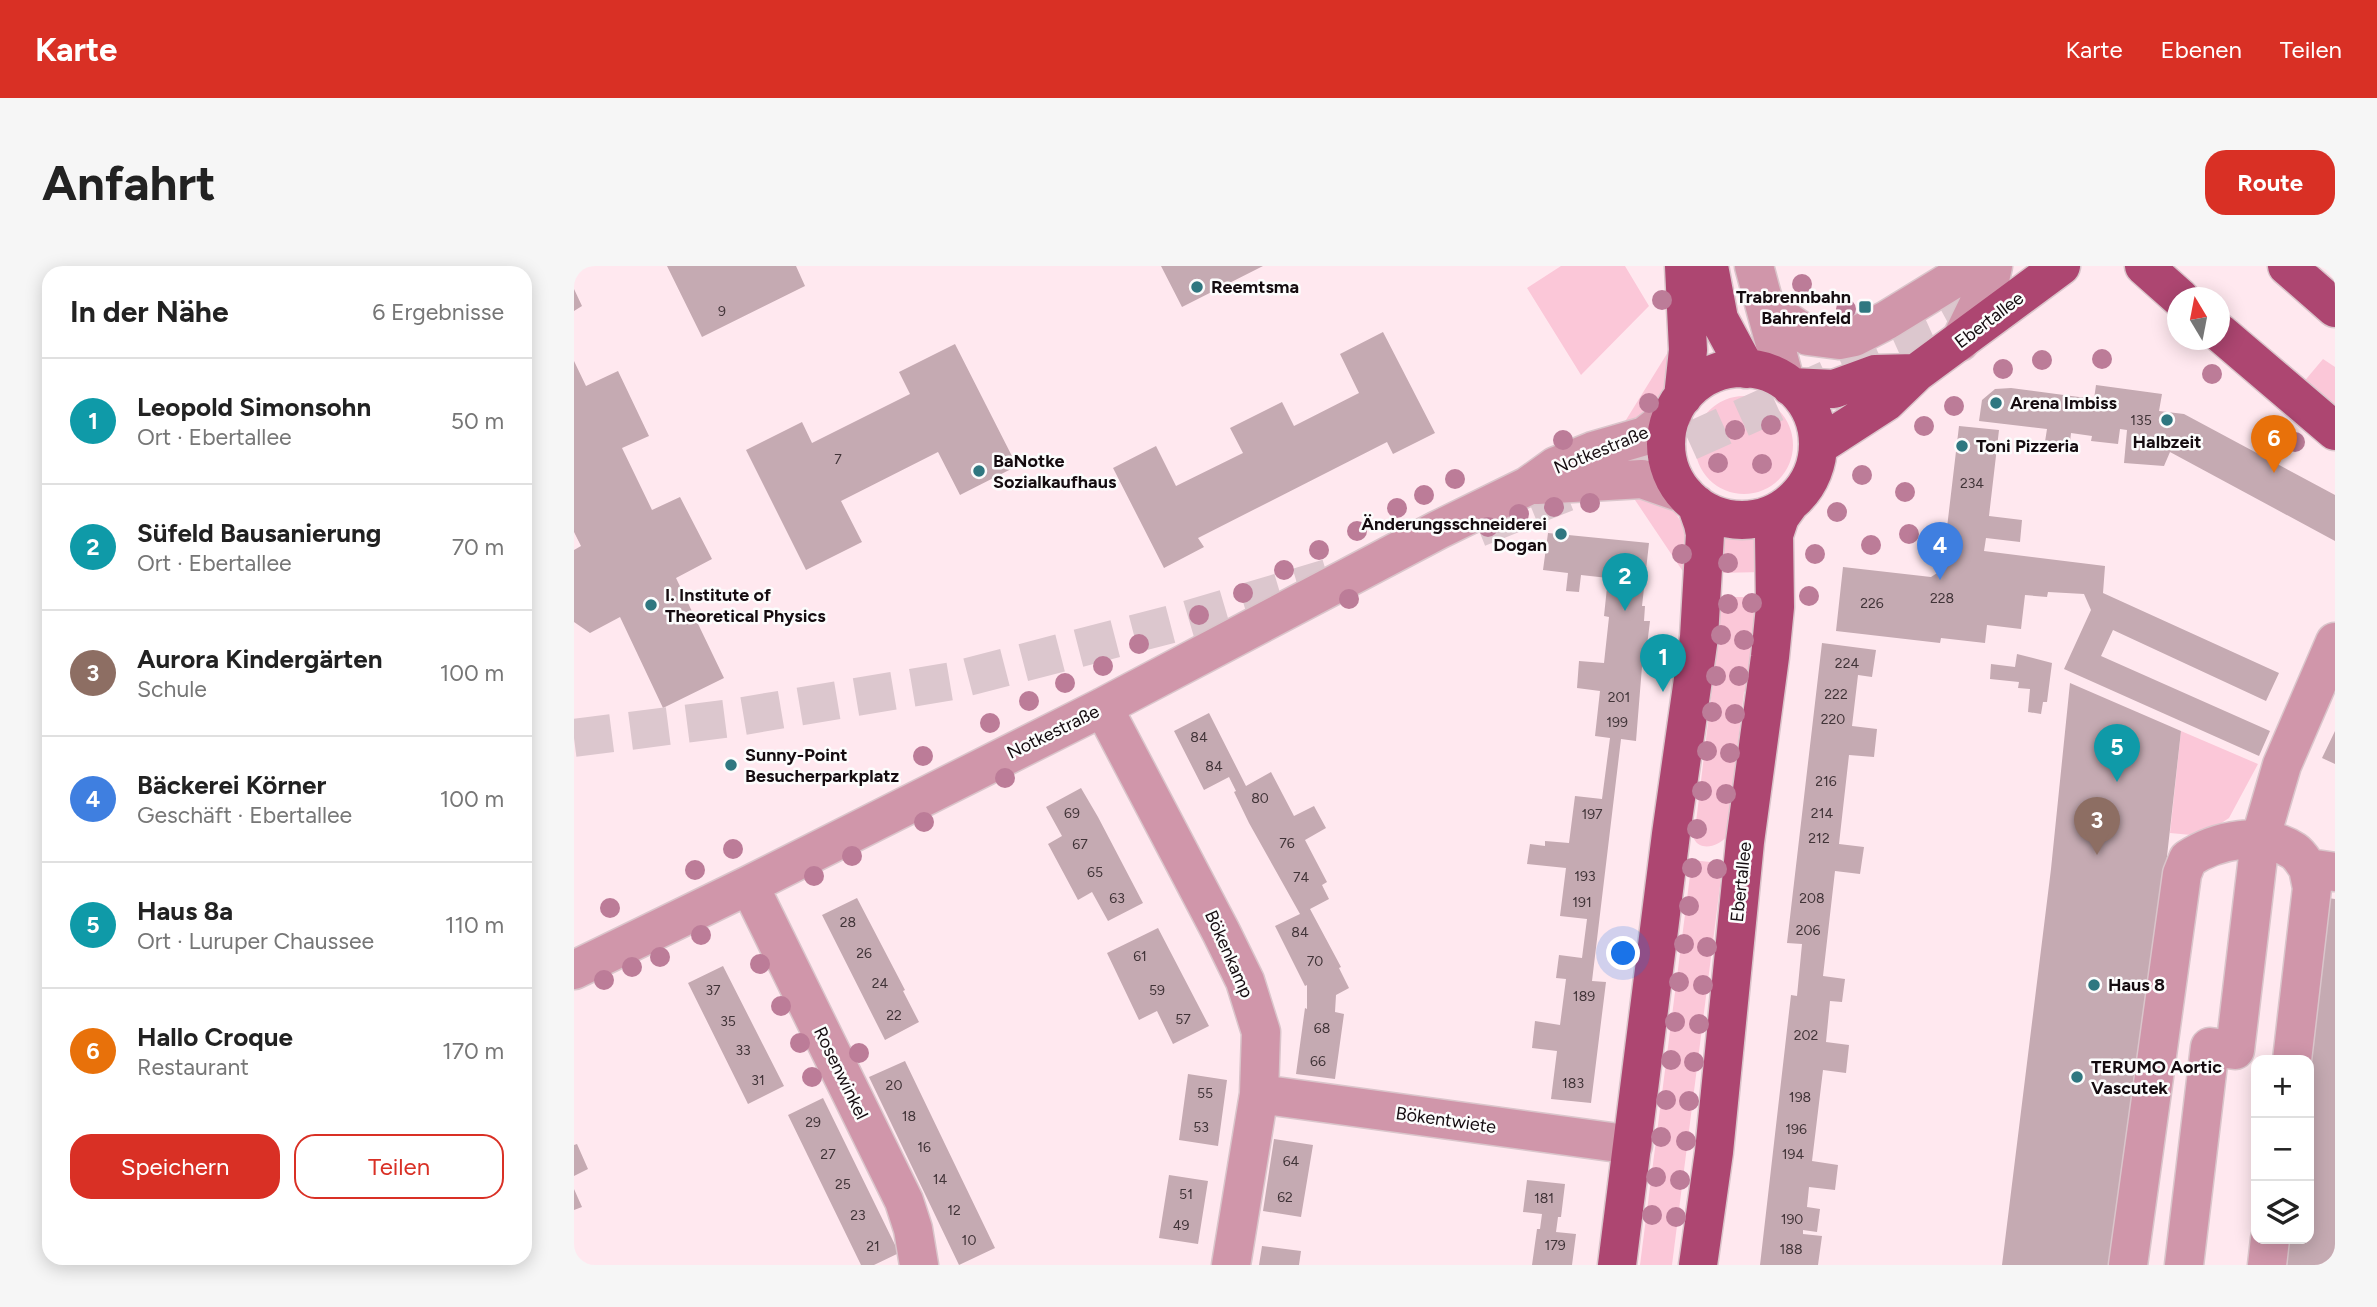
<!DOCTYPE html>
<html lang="de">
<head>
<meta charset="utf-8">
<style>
  body { margin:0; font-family:Figtree,sans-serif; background:#f6f6f6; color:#222 }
  .controls { position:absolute; right:21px; bottom:21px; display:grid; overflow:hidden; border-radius:14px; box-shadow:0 4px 18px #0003 }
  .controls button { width:63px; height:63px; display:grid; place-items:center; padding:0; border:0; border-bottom:2px solid #e0e0e0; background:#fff; color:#222; font:35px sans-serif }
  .compass { position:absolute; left:1593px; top:21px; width:63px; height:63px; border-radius:50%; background:#fff; box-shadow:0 4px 18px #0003; rotate:350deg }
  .you { position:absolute; left:1050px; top:688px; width:24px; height:24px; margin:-18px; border:5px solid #fff; border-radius:50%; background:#1a73e8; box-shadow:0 0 0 10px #1a73e833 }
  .badge { display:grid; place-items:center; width:46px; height:46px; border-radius:50%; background:#d93025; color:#fff; font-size:23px; font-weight:700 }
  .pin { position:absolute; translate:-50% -58px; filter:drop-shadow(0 2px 4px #0008) }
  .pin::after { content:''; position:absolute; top:37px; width:24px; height:21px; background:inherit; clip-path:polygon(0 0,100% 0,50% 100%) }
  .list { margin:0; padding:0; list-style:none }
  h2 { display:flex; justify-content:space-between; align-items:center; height:91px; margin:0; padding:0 28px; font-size:30px }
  h2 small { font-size:23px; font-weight:400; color:#767676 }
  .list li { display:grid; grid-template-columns:46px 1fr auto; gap:21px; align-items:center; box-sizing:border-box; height:126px; padding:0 28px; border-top:2px solid #e0e0e0 }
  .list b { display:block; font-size:26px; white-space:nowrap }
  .list p { margin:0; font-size:23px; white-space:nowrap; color:#767676 }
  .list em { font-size:23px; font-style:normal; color:#767676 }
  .actions { display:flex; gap:14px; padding:21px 28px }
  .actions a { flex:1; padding:16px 0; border:2px solid #d93025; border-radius:21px; text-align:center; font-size:24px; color:#d93025 }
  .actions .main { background:#d93025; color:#fff }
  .icon { flex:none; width:38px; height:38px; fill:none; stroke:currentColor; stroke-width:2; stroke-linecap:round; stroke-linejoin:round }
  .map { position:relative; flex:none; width:1761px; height:999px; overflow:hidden; border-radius:21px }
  header { display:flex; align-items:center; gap:42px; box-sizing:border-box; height:98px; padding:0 35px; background:#d93025; color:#fff }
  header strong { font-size:33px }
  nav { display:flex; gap:38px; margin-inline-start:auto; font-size:24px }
  .intro { display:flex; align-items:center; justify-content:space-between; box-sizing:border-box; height:168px; padding:0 42px }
  h1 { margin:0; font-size:49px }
  .button { padding:18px 32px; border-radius:21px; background:#d93025; color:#fff; font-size:24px; font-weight:700 }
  main { display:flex; gap:42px; padding:0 42px }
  aside { flex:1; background:#fff; border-radius:21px; box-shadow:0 4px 18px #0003 }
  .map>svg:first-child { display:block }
  .green { fill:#fbc7d8 }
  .building { fill:#c5aab2 }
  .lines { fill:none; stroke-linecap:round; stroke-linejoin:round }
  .minor-tunnel { stroke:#dcc7ce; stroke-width:38; stroke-dasharray:38 19; stroke-linecap:butt }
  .minor-casing { stroke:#dac5cb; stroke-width:41 }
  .major-casing { stroke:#dac5cb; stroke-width:41 }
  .minor { stroke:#d096aa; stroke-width:38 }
  .major { stroke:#ad4671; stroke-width:38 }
  .tree { fill:#bc7c98 }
  .poi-dot { fill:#2f7780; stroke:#fcfcfc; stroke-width:2.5 }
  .labels { text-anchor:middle; stroke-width:5; stroke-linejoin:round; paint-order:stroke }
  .number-label { font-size:14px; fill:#413438 }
  .poi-label { font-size:18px; font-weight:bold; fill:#150c10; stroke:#fcfcfc; text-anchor:start }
  .street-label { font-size:18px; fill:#150c10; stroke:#fcfcfc }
</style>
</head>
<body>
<header>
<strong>Karte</strong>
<nav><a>Karte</a><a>Ebenen</a><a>Teilen</a></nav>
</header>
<div class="intro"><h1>Anfahrt</h1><a class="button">Route</a></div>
<main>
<aside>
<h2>In der Nähe<small>6 Ergebnisse</small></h2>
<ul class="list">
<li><span class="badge" style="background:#0f9aa8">1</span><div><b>Leopold Simonsohn</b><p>Ort · Ebertallee</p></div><em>50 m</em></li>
<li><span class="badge" style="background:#0f9aa8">2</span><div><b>Süfeld Bausanierung</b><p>Ort · Ebertallee</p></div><em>70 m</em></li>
<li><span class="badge" style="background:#8d6e63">3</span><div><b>Aurora Kindergärten</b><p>Schule</p></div><em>100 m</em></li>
<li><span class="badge" style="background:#3f7fe0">4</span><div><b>Bäckerei Körner</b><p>Geschäft · Ebertallee</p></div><em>100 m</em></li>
<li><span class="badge" style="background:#0f9aa8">5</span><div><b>Haus 8a</b><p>Ort · Luruper Chaussee</p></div><em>110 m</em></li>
<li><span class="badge" style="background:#e8710a">6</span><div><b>Hallo Croque</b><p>Restaurant</p></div><em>170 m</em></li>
</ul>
<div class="actions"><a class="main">Speichern</a><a>Teilen</a></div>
</aside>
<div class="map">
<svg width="1761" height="999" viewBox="0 0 1761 999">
  <rect width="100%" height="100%" fill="#ffe8ef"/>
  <path class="green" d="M987,0H1051L1075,40L1007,109L953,22Z
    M1099,78C1096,101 1097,131 1077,146C1069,153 1057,157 1047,162Z
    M1749,93L1761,101V147L1728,118Z
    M1121 179a49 49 0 1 1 98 0a49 49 0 1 1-98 0Z
    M1070,226L1097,240L1114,267L1110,307L1059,231Z
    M1146,270L1184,271L1190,306L1142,307Z
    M1139,331H1191L1181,418L1170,426L1153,570C1145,580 1127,586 1120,573L1146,357L1138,340Z
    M1607,465L1684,498L1655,552L1628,570L1596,567Z
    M1157,592L1159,596L1147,612L1098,999H1066L1118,594L1145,597Z"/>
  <path class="building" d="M93,0H222L231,20L128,71Z
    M587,0H689L608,41Z
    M0,23L8,40L0,45Z
    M809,66L861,167L819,188L813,176L624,272L630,281L590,302L539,202L582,180L602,220L669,187L656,162L708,136L720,160L785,127L766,88Z
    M381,78L443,200L386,229L364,186L267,235L288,276L232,304L172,184L228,156L238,177L336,128L325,106Z
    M0,95L12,120L44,105L75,170L48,182L78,244L106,231L138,293L102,312L150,412L89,442L46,351L16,367L0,356V284L7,280L0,266Z
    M1522,119L1588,128L1585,145L1610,148L1761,229V275L1596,186L1590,200L1550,197L1553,164L1546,163L1544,178L1517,175L1518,170L1497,167L1495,185L1470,182L1473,163L1405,155L1408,134L1421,123L1437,122L1520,133Z
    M1385,160L1425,164L1415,250L1448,254L1446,276L1412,272L1410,285L1531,300L1529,327L1705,407L1692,435L1539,364L1527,390L1696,465L1685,490L1490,403L1517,344L1510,328L1474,326L1473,331L1451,329L1447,363L1413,359L1411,377L1367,372L1366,377L1262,365L1269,301L1357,311L1368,304Z
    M974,267L1075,277L1068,340H1071L1070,355H1076L1072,388H1069L1062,475L1047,473L1018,715L1032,716L1017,837L977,833L983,785L958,782L961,755L986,759L992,713L982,712L985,689L1008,692L1013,653L986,650L992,602L953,598L956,578L971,580V575L995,577L1001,530L1028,533L1036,472L1021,470L1026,425L1003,422L1005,395L1030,397L1035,351L1030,350L1034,312L1007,309L1005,326L992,325L994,307L969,304Z
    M1248,377L1302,384L1298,411L1284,409L1278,460L1303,463L1300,491L1275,489L1265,578L1290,581L1286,608L1261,605L1249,710L1271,713L1268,736L1256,735L1252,776L1275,779L1272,807L1249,804L1238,895L1264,899L1261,924L1235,921L1233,941L1246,943L1243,966L1229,964V968L1248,970L1244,999H1186L1217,729L1223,730L1228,678L1213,677Z
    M1443,388L1478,397L1473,436H1469L1467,448L1454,446L1456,423L1444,422L1445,416L1416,413L1417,398L1441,401Z
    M1496,417L1607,465L1590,617L1543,999H1428L1477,603Z
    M635,447L672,520L697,506L720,550L740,540L752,562L731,574L753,616L748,619L755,633L736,643L767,701L765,702L775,722L762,729L761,746L770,748L761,813L722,808L731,742L733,743V719L731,720L701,660L726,648L675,557L660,526L662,525L655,511L630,524L600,465Z
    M1761,465V498L1748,492Z
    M507,522L524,551L569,637L534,655L518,626L504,634L474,578L488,570L472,541Z
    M283,632L331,724L329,725L345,756L311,774L248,649Z
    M1754,632L1761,633V999H1710L1713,973H1735V794Z
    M584,662L635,760L599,778L583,745L565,754L533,687Z
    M149,700L210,820L174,838L114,717Z
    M331,795L421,982L385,999L295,811Z
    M614,808L653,814L644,880L605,874Z
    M249,832L325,987L300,999H287L214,849Z
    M700,873L739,879L727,951L689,945Z
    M3,878L14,903L0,910V879Z
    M595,909L634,915L624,978L585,972Z
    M953,914L991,918L987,951H984L982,966L1002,968L998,999H958L963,963H966L968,948L949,946Z
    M0,923L8,941L0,944Z
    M688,980L727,985L725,999H685Z"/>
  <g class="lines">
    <path class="minor-tunnel" d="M904,262L1088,188L1363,64L1418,34
      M0,472L157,452L378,415L602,357L754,312"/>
    <defs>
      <path id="minor" d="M1180,0L1211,115
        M1192,41L1234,70L1265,74L1280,71L1313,54L1401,0
        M1386,76L1416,14L1419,0
        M963,219L1068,213L1111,228
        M529,441L647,666L671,715L687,766L685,828L657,999
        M175,619L330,935L339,963L345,999
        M0,704L175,619L529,441L864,264L954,220L982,200L1019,185L1071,170L1099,148
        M1718,794L1738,622L1734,602
        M685,828L1059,879
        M1554,999L1608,608L1614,593C1642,574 1689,564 1720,585C1726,589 1730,597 1734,602L1761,606
        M1610,999L1636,781L1661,784L1686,574L1708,499L1761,376
        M1693,999L1696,973"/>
      <path id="major" d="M1135,0L1145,53L1172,103
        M1570,0L1606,32
        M1713,0L1761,42
        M1646,67L1761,165
        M1092 178a76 76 0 1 1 152 0a76 76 0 1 1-152 0Z
        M1217,121L1260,123L1301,108L1342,107
        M1109,131L1114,84L1110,0
        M1244,180L1312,136L1342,107L1487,0
        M1043,999L1097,568L1125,371L1131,268L1129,258L1122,238
        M1124,999L1140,886L1171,576L1196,391L1201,341L1200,269L1206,251L1216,237"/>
    </defs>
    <use href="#minor" class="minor-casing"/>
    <use href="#major" class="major-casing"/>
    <use href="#minor" class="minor"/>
    <use href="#major" class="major"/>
  </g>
  <g class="tree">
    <circle cx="1228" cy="18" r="10"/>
    <circle cx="1088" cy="34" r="10"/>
    <circle cx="1272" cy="43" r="10"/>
    <circle cx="1528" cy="93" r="10"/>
    <circle cx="1468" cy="94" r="10"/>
    <circle cx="1429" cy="103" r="10"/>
    <circle cx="1638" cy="108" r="10"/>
    <circle cx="1075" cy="137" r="10"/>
    <circle cx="1380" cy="140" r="10"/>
    <circle cx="1197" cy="159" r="10"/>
    <circle cx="1350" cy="160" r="10"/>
    <circle cx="1161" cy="164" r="10"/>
    <circle cx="989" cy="174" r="10"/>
    <circle cx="1721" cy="176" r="10"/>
    <circle cx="1144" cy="197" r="10"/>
    <circle cx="1188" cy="198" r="10"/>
    <circle cx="1288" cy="209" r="10"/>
    <circle cx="881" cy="213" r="10"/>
    <circle cx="1331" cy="226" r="10"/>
    <circle cx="850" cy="229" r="10"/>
    <circle cx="1016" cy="237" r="10"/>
    <circle cx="980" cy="241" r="10"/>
    <circle cx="823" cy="242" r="10"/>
    <circle cx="1263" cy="246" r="10"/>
    <circle cx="945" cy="248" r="10"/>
    <circle cx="914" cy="261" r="10"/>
    <circle cx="783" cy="265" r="10"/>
    <circle cx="1335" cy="268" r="10"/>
    <circle cx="1297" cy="279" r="10"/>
    <circle cx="745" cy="284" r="10"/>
    <circle cx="1108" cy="288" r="10"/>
    <circle cx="1241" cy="288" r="10"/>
    <circle cx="1154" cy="297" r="10"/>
    <circle cx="710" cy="304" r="10"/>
    <circle cx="669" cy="327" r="10"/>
    <circle cx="1235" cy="330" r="10"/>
    <circle cx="775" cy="333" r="10"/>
    <circle cx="1178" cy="337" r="10"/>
    <circle cx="1154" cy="338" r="10"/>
    <circle cx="625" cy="349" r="10"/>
    <circle cx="1147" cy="369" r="10"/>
    <circle cx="1170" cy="374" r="10"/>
    <circle cx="565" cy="378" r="10"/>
    <circle cx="529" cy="400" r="10"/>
    <circle cx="1142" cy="410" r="10"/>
    <circle cx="1165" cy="410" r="10"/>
    <circle cx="491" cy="417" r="10"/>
    <circle cx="455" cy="435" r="10"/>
    <circle cx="1138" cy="446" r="10"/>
    <circle cx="1161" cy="448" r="10"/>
    <circle cx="416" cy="457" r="10"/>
    <circle cx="1133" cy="485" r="10"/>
    <circle cx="1156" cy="487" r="10"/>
    <circle cx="349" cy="490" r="10"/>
    <circle cx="431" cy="512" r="10"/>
    <circle cx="1128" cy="525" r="10"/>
    <circle cx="1152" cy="528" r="10"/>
    <circle cx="350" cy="556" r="10"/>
    <circle cx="1123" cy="563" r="10"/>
    <circle cx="159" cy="583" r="10"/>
    <circle cx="278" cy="590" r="10"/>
    <circle cx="1118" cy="602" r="10"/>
    <circle cx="1143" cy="603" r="10"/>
    <circle cx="121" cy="604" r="10"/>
    <circle cx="240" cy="610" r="10"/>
    <circle cx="1115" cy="640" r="10"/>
    <circle cx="36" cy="642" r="10"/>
    <circle cx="127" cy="669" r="10"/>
    <circle cx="1110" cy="678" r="10"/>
    <circle cx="1133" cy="681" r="10"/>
    <circle cx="86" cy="691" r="10"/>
    <circle cx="186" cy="698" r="10"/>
    <circle cx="58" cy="701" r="10"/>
    <circle cx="30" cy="714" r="10"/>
    <circle cx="1105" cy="716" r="10"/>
    <circle cx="1129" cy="719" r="10"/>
    <circle cx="207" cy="740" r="10"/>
    <circle cx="1101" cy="756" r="10"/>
    <circle cx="1125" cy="758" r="10"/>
    <circle cx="226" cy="777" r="10"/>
    <circle cx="285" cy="787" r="10"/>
    <circle cx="1097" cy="794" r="10"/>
    <circle cx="1120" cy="796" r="10"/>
    <circle cx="238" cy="811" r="10"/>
    <circle cx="1092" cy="834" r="10"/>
    <circle cx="1115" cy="835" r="10"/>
    <circle cx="1087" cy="871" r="10"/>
    <circle cx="1112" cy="875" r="10"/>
    <circle cx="1082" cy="911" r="10"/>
    <circle cx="1106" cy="914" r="10"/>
    <circle cx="1078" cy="949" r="10"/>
    <circle cx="1102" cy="951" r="10"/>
  </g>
  <g class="poi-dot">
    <circle cx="623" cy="21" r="7"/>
    <rect x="1284" y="34" width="14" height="14" rx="3.5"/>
    <circle cx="1422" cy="137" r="7"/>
    <circle cx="1593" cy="154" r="7"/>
    <circle cx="1388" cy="180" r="7"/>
    <circle cx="405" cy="205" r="7"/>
    <circle cx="987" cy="268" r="7"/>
    <circle cx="77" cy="339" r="7"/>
    <circle cx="157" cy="499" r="7"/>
    <circle cx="1520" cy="719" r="7"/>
    <circle cx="1503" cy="811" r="7"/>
  </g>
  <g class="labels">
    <g class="number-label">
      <text x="148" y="50">9</text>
      <text x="1567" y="159">135</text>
      <text x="264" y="198">7</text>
      <text x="1398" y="222">234</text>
      <text x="1368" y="337">228</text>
      <text x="1298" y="342">226</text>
      <text x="1273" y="402">224</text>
      <text x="1262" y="433">222</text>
      <text x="1045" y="436">201</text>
      <text x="1259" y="458">220</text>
      <text x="1043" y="461">199</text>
      <text x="625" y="476">84</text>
      <text x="640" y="505">84</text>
      <text x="1252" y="520">216</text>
      <text x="686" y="537">80</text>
      <text x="498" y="552">69</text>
      <text x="1248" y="552">214</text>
      <text x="1018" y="553">197</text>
      <text x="1245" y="577">212</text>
      <text x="713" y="582">76</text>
      <text x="506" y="583">67</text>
      <text x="521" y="611">65</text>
      <text x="1011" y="615">193</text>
      <text x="727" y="616">74</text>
      <text x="543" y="637">63</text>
      <text x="1238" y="637">208</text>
      <text x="1008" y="641">191</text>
      <text x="274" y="661">28</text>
      <text x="1234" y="669">206</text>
      <text x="726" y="671">84</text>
      <text x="290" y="692">26</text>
      <text x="566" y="695">61</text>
      <text x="741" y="700">70</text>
      <text x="306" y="722">24</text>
      <text x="139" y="729">37</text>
      <text x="583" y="729">59</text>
      <text x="1010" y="735">189</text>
      <text x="320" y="754">22</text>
      <text x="609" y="758">57</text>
      <text x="154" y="760">35</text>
      <text x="748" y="767">68</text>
      <text x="1232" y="774">202</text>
      <text x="169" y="789">33</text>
      <text x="744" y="800">66</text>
      <text x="184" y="819">31</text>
      <text x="999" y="822">183</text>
      <text x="320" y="824">20</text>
      <text x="631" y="832">55</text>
      <text x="1226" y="836">198</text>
      <text x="335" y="855">18</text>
      <text x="239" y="861">29</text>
      <text x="627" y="866">53</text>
      <text x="1222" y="868">196</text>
      <text x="350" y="886">16</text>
      <text x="254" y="893">27</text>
      <text x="1219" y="893">194</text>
      <text x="717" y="900">64</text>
      <text x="366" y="918">14</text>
      <text x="269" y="923">25</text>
      <text x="612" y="933">51</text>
      <text x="711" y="936">62</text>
      <text x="970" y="937">181</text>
      <text x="380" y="949">12</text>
      <text x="284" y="954">23</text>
      <text x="1218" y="958">190</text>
      <text x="607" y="964">49</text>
      <text x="395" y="979">10</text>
      <text x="981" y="984">179</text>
      <text x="299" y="985">21</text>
      <text x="1217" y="988">188</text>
    </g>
    <g class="poi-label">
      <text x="637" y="27">Reemtsma</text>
      <text x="1277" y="37" text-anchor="end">Trabrennbahn<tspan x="1277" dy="21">Bahrenfeld</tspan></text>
      <text x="1436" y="143">Arena Imbiss</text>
      <text x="1593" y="182" text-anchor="middle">Halbzeit</text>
      <text x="1402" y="186">Toni Pizzeria</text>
      <text x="419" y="201">BaNotke<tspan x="419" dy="21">Sozialkaufhaus</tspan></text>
      <text x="973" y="264" text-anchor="end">Änderungsschneiderei<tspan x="973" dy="21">Dogan</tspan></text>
      <text x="91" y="335">I. Institute of<tspan x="91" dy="21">Theoretical Physics</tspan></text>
      <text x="171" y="495">Sunny-Point<tspan x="171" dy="21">Besucherparkplatz</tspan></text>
      <text x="1534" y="725">Haus 8</text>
      <text x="1517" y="807">TERUMO Aortic<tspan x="1517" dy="21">Vascutek</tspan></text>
    </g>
    <g class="street-label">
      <text transform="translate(1415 54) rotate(-37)" y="6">Ebertallee</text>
      <text transform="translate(1027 184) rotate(-22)" y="6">Notkestraße</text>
      <text transform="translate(479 466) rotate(-26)" y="6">Notkestraße</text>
      <text transform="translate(1167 616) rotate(-84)" y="6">Ebertallee</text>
      <text transform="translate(655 688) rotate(66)" y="6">Bökenkamp</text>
      <text transform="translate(267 807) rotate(64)" y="6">Rosenwinkel</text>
      <text transform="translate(872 854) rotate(8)" y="6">Bökentwiete</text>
    </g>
  </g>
</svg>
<div class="controls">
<button>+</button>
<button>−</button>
<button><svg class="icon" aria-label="layers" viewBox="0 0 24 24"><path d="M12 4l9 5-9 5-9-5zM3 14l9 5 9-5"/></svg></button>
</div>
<svg class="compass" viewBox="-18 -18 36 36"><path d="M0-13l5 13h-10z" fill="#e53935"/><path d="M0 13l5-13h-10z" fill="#767676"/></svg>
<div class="you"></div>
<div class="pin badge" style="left:1089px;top:426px;background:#0f9aa8">1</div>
<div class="pin badge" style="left:1051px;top:345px;background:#0f9aa8">2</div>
<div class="pin badge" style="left:1523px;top:589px;background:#8d6e63">3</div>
<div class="pin badge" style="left:1366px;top:314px;background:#3f7fe0">4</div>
<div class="pin badge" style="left:1543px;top:516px;background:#0f9aa8">5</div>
<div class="pin badge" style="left:1700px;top:207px;background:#e8710a">6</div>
</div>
</main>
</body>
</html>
